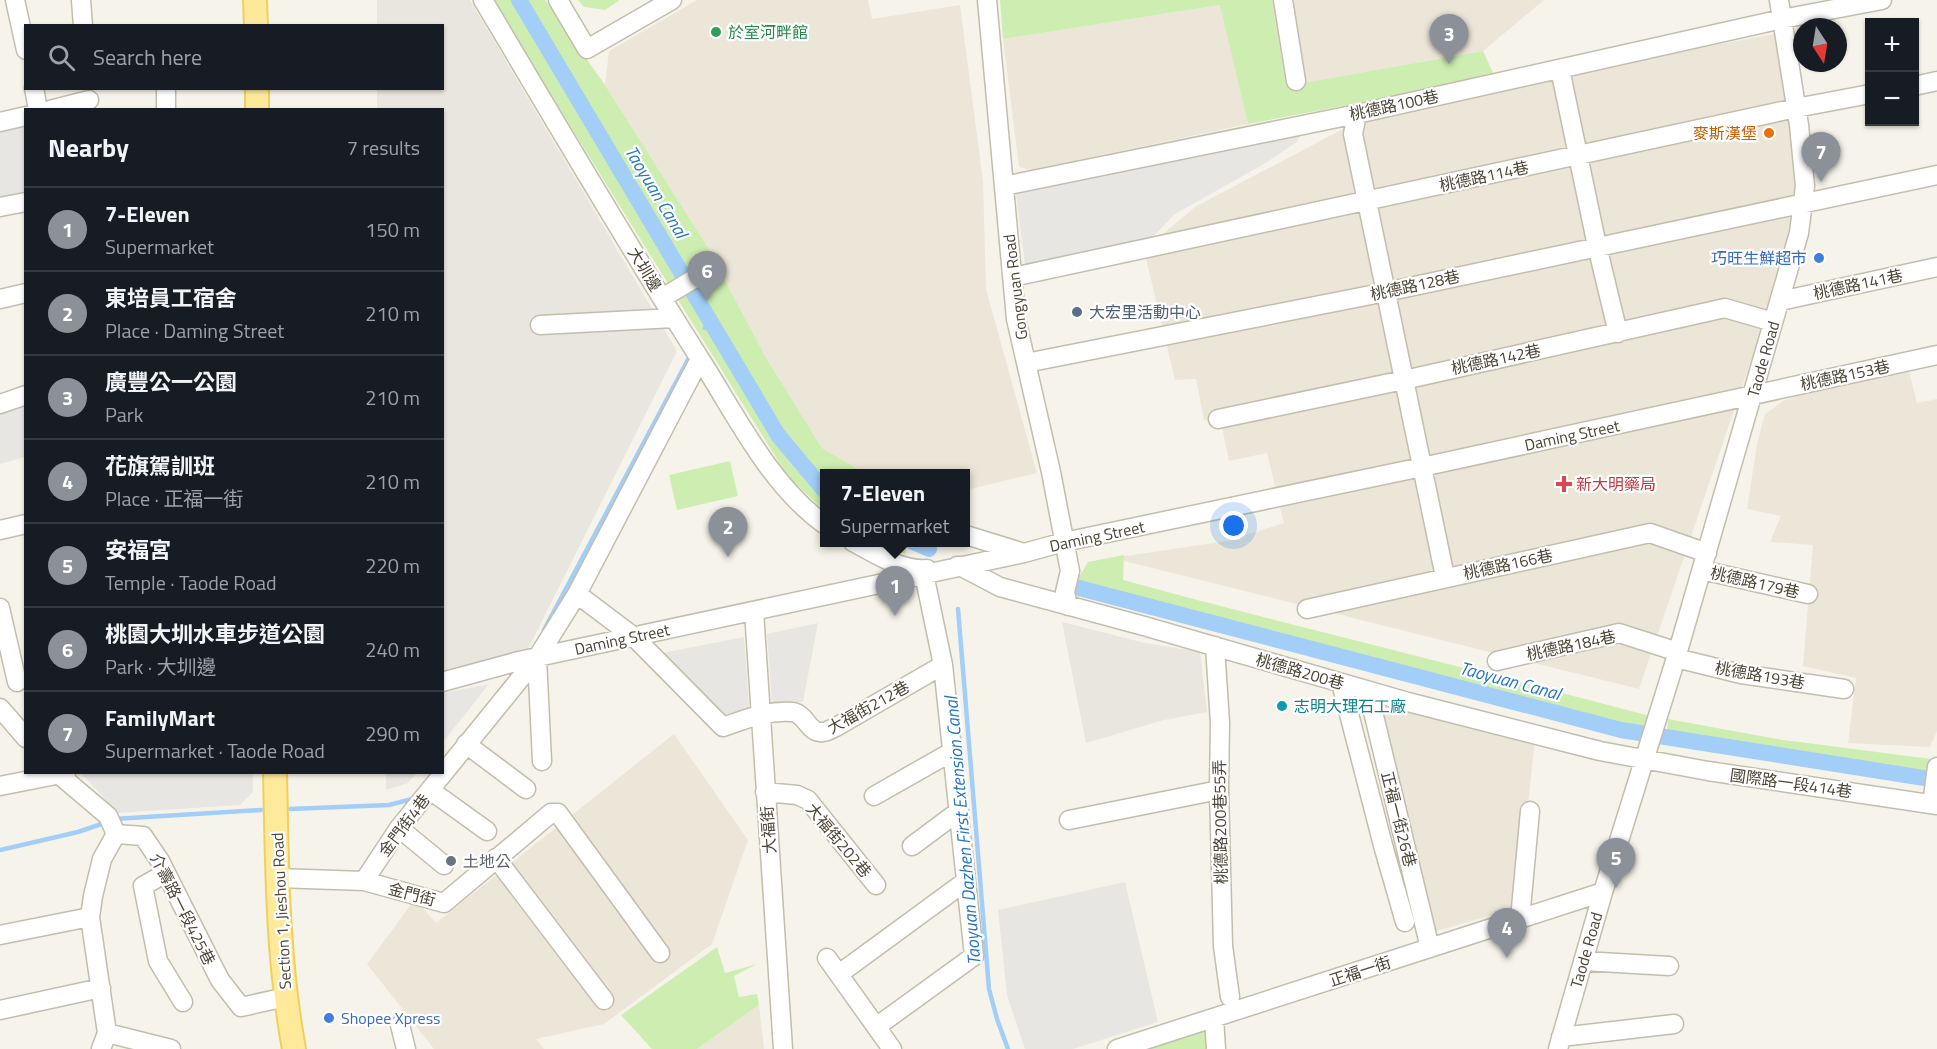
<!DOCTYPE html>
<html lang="en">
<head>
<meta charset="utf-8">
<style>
  body { margin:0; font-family:"Titillium Web","Noto Sans TC",sans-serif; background:#242831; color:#f1f3f6 }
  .controls { position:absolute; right:18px; top:18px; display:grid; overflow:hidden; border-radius:0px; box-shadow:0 2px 4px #0004 }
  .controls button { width:54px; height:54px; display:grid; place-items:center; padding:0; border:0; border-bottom:2px solid #363941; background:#171b24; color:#f1f3f6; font:30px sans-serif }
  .compass { position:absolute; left:1793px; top:18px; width:54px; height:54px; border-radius:50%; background:#171b24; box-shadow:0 2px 4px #0004; rotate:168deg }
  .you { position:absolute; left:1234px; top:526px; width:21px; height:21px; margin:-15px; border:4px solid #fff; border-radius:50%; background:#1a73e8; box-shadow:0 0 0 9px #1a73e833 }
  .badge { display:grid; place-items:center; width:39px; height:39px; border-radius:50%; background:#8c9099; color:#fff; font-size:20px; font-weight:700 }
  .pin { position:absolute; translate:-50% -50px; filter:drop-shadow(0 2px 3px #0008) }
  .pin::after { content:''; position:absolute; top:32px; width:21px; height:18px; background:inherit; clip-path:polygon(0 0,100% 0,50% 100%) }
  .popup { position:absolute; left:820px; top:469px; width:150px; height:78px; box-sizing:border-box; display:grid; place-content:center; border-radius:0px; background:#171b24; filter:drop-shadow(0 2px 4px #0005); font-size:20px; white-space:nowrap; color:#9ea1a6 }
  .popup b { font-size:22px; color:#f1f3f6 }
  .popup::after { content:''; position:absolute; left:50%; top:100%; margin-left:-12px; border:12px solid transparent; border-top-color:#171b24 }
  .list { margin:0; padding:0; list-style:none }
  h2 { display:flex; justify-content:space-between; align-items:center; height:78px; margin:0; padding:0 24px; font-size:26px }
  h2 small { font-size:20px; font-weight:400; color:#9ea1a6 }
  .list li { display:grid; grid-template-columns:39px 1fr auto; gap:18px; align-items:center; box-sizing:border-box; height:84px; padding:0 24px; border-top:2px solid #363941 }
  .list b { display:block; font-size:22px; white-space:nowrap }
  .list p { margin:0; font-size:20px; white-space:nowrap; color:#9ea1a6 }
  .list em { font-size:20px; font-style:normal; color:#9ea1a6 }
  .icon { flex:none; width:33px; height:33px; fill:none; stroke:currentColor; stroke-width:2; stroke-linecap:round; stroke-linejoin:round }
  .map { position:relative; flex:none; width:1937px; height:1049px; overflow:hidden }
  .search { position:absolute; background:#171b24; box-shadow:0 2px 4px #0004; left:24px; top:24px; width:420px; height:66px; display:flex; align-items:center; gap:15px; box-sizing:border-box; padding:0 21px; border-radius:0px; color:#9ea1a6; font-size:22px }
  .panel { position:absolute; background:#171b24; box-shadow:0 2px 4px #0004; left:24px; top:108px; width:420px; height:666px; border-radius:0px }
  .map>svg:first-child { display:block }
  .residential { fill:#ebe6d8 }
  .industrial { fill:#e9e5df }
  .green { fill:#cdeeb0 }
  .parking { fill:#e8e6e2 }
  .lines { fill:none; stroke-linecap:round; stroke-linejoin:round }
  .stream { stroke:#a2cef8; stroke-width:4.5 }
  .canal { stroke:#a2cef8; stroke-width:16 }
  .minor-casing { stroke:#c3bdac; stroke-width:21 }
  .major-casing { stroke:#f0cf5f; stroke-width:26 }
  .minor { stroke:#fff; stroke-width:18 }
  .major { stroke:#ffea9b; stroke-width:22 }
  .leisure-dot { fill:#2e9e5b; stroke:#fff; stroke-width:2 }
  .food-dot { fill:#e8710a; stroke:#fff; stroke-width:2 }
  .shop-dot { fill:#3f7fe0; stroke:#fff; stroke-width:2 }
  .service-dot { fill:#5c6f8a; stroke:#fff; stroke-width:2 }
  .health-dot { fill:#e0444e; stroke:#fff; stroke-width:2 }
  .culture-dot { fill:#0f9aa8; stroke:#fff; stroke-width:2 }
  .worship-dot { fill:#6b7280; stroke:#fff; stroke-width:2 }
  .labels { text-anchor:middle; stroke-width:4.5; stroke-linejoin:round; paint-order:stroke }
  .leisure-label { font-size:16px; fill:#27864d; stroke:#fff; text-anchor:start }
  .street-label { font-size:16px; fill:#4c4537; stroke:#fff }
  .food-label { font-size:16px; fill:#c56008; stroke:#fff; text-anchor:end }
  .shop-label { font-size:16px; fill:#366cbe; stroke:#fff; text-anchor:end }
  .service-label { font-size:16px; fill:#4e5e75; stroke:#fff; text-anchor:start }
  .health-label { font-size:16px; fill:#be3a42; stroke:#fff; text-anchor:start }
  .culture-label { font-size:16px; fill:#0d838f; stroke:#fff; text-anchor:start }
  .worship-label { font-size:16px; fill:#5b616d; stroke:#fff; text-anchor:start }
  .water-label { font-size:18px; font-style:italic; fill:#2474c4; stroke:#fff }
</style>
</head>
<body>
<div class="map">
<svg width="1937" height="1049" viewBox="0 0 1937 1049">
  <rect width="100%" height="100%" fill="#f6f4ea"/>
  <path class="residential" d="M697,0H868L872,19L960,5L983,181L986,289L1037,473L966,490V474L865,473L822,448L765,356L707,246L605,85L609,51Z
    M1272,0H1544L1483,51L1286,86Z
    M1221,5L1248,124L1031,170L1019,167L1003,39Z
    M1780,33L1801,187L1770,305L1639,689L1112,558L1227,541L1284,523L1267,453L1229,461L1220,418L1204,420L1196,379L1175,380L1144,250L1195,207L1356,122L1488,87Z
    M1909,372L1917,403L1937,399V731L1930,747L1848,743L1856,678L1803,666L1813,545L1770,542L1781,516L1747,509L1757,444L1765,414L1783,401L1810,391Z
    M1377,699L1535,739L1517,908L1433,932Z
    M674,734L748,840L712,944L604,1024L536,1039L544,1049H434L367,964L415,899L436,923Z
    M759,1005L764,1049H697Z"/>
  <path class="industrial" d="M377,0H470L677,351L526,653L443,672L442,110H377V89L442,88V26L377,25Z
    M1062,622L1145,643L1200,652L1207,712L1164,720L1086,743Z"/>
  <path class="green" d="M492,0H545L605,85L707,246L765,356L822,448L865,473L824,474V510L788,477Z
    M578,0H620L605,10L584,7Z
    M1000,0H1272L1286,86L1483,51L1495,77L1248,124L1220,5L1003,39Z
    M730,461L738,496L677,510L669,475Z
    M878,543H907L905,554Z
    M1124,555L1123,580C1299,628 1477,670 1654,717L1650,731L1076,582L1088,562Z
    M1668,719L1777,739L1931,759L1932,776L1667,733Z
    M717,947L725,973L757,964L734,976L739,997L757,994L759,1005L697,1049H652L621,1015Z
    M1205,1028L1206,1049H1141Z"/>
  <path class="parking" d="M25,123V195L0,200V129Z
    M1302,131L1297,142L1264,164L1175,214L1140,250L1026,273L1016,194L1032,188Z
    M25,407V457L0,464V413Z
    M818,623L803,702L772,704L767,634Z
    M744,637L749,708L727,718L657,654Z
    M489,684L448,736L443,742V693Z
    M81,773H253V792L240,805L118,813Z
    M386,773V772L417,773L408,783L386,790Z
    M1125,882L1158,1022L1073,1049H1025L1007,995L998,910Z"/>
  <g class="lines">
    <path class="stream" d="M705,328L710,320
      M958,609L989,989L997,1019L1008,1049
      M544,630L691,354
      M290,809L389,805L416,798
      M114,819L261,810
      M0,850L78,832L107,822"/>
    <path class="canal" d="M519,0L778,435L824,490
      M913,542L929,549
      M1079,588L1621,730L1937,780"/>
    <defs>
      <path id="minor" d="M15,0L26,50
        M81,0L83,26
        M483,0C555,121 626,243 702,362C737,417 770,485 824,524
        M558,0L587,49L672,0
        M987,0L1016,319L1051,472L1070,571L1065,592L1068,606
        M1283,0L1296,81
        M1560,69L1597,246L1618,333
        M1914,86L1937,81
        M34,88L38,110
        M166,88V110
        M50,110L89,100
        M1357,114L1353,134L1445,577
        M0,122L26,116
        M1004,186L1357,114L1782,19L1882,0
        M0,207L26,202
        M1013,277L1796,108L1870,94
        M662,298L704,273
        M0,299L26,293
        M1780,301L1937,267
        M540,325L674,318
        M1026,363L1386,292L1937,175
        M0,404L26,395
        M1218,419L1404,380L1725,308L1773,322
        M0,530L26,524
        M966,535L1021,552
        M853,542C876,554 901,571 927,569
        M957,566H960L1000,587L1144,626L1408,702L1600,751L1708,771L1937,805
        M1702,570L1808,594
        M577,594L634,637L723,727C746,719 767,710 792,712C806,713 808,734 823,732C827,732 833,728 836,727L943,665
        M0,608L17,682
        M1307,609L1650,533L1707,553
        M754,611L783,1049
        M1215,646L1220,723L1219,790L1223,946L1230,997
        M537,658L542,761
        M1676,658L1741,674L1844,689
        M1497,661L1619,633L1678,652
        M442,682L519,661L1024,553L1064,542L1422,467L1937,355
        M1341,683L1384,849L1405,922
        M1368,691L1430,948
        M0,708L26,738
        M466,744L526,789
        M56,772L108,816L116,834L143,836L160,861L220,980L241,1007L286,997
        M0,786L66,773
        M430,790L487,831
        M765,792L797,795L808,800L876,885
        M874,796L953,751
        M1932,804L1937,767
        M1069,820L1219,790
        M399,828L444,865
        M912,846L959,811
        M496,858L604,1000
        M166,873L143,886L158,961L183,1002
        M277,878L364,881L444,903L551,813H558L660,953
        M364,881L399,828L537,658L577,594L700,359
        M1520,919L1530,811
        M0,935L90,917
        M827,958L892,1049
        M1583,961L1669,966
        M839,974L966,881
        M0,1010L101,988
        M1214,1018L1216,1049
        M400,1025L406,1049
        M876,1027L974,956L943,665L924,574
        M107,1033L171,1049
        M1561,1037L1674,1024
        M101,1049L107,1033L90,917L93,896L102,859L116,834
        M1117,1049L1603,892
        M1558,1049L1603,892L1676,658L1799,233L1805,186L1799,125L1779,0"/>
      <path id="major" d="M255,0L256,26
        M257,88V110
        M275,772C277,865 277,957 294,1049"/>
    </defs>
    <use href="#minor" class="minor-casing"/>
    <use href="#major" class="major-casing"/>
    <use href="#minor" class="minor"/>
    <use href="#major" class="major"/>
  </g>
  <circle class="leisure-dot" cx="716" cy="32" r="6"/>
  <circle class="food-dot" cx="1769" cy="133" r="6"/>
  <g class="shop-dot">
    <circle cx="1819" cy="258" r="6"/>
    <circle cx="329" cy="1018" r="6"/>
  </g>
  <circle class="service-dot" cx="1077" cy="312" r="6"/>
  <path class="health-dot" d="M1561 475h6v6h6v6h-6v6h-6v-6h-6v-6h6z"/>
  <circle class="culture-dot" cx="1282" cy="706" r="6"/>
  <circle class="worship-dot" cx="451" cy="861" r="6"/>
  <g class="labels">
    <g class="leisure-label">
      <text x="728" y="38">於室河畔館</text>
    </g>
    <g class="street-label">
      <text transform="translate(1394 105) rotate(-12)" y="6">桃德路100巷</text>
      <text transform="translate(1484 176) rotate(-12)" y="6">桃德路114巷</text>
      <text transform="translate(645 269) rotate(59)" y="6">大圳邊</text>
      <text transform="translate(1858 284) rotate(-12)" y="6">桃德路141巷</text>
      <text transform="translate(1415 285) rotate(-12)" y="6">桃德路128巷</text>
      <text transform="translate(1015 287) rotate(-97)" y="6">Gongyuan Road</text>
      <text transform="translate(1496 359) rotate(-12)" y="6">桃德路142巷</text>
      <text transform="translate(1763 359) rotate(-74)" y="6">Taode Road</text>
      <text transform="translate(1845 375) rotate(-12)" y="6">桃德路153巷</text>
      <text transform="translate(1572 435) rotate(-12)" y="6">Daming Street</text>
      <text transform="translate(1097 536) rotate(-12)" y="6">Daming Street</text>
      <text transform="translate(1508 564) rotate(-12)" y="6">桃德路166巷</text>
      <text transform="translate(1755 582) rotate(13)" y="6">桃德路179巷</text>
      <text transform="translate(622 639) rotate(-12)" y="6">Daming Street</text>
      <text transform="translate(1571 645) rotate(-12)" y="6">桃德路184巷</text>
      <text transform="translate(1300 671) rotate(16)" y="6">桃德路200巷</text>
      <text transform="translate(1760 675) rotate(10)" y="6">桃德路193巷</text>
      <text transform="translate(868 707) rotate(-29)" y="6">大福街212巷</text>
      <text transform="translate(1791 783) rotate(8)" y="6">國際路一段414巷</text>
      <text transform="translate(1399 819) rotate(76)" y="6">正福一街26巷</text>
      <text transform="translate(1220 822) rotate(-91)" y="6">桃德路200巷55弄</text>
      <text transform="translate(404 825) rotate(-53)" y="6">金門街4巷</text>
      <text transform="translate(768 830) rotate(-94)" y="6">大福街</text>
      <text transform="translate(839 840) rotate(50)" y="6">大福街202巷</text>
      <text transform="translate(412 894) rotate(15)" y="6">金門街</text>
      <text transform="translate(183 909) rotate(63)" y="6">介壽路一段425巷</text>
      <text transform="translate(281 911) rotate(-93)" y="6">Section 1, Jieshou Road</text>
      <text transform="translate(1586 950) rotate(-74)" y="6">Taode Road</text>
      <text transform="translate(1360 971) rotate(-18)" y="6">正福一街</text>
    </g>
    <g class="food-label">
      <text x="1757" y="139">麥斯漢堡</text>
    </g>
    <g class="shop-label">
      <text x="1807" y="264">巧旺生鮮超市</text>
      <text x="341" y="1024" text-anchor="start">Shopee Xpress</text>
    </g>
    <g class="service-label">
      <text x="1089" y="318">大宏里活動中心</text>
    </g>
    <g class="health-label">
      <text x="1576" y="490">新大明藥局</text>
    </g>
    <g class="culture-label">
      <text x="1294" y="712">志明大理石工廠</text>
    </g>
    <g class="worship-label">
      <text x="463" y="867">土地公</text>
    </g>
    <g class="water-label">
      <text transform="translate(656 192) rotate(59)" y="6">Taoyuan Canal</text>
      <text transform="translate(1510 681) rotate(15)" y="6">Taoyuan Canal</text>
      <text transform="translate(963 831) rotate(-95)" y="6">Taoyuan Dazhen First Extension Canal</text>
    </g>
  </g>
</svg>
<div class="controls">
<button>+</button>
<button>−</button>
</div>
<svg class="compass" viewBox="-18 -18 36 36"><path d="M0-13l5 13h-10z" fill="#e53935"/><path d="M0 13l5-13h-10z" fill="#9ea1a6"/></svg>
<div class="you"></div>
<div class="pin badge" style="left:895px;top:616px">1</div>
<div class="popup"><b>7-Eleven</b>Supermarket</div>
<div class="pin badge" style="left:728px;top:557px">2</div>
<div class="pin badge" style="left:1449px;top:64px">3</div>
<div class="pin badge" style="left:1507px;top:958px">4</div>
<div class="pin badge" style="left:1616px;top:888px">5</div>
<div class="pin badge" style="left:707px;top:301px">6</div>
<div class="pin badge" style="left:1821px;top:182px">7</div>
<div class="search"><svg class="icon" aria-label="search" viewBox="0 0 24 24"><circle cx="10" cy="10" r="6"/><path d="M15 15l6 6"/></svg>Search here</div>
<section class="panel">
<h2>Nearby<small>7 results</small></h2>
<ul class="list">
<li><span class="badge">1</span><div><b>7-Eleven</b><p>Supermarket</p></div><em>150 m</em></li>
<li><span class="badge">2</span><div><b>東培員工宿舍</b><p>Place · Daming Street</p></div><em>210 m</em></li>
<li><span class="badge">3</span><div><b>廣豐公一公園</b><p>Park</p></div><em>210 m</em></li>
<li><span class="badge">4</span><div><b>花旗駕訓班</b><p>Place · 正福一街</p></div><em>210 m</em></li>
<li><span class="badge">5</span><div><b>安福宮</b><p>Temple · Taode Road</p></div><em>220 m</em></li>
<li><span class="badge">6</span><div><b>桃園大圳水車步道公園</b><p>Park · 大圳邊</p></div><em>240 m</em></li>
<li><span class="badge">7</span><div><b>FamilyMart</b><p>Supermarket · Taode Road</p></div><em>290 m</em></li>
</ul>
</section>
</div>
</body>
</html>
